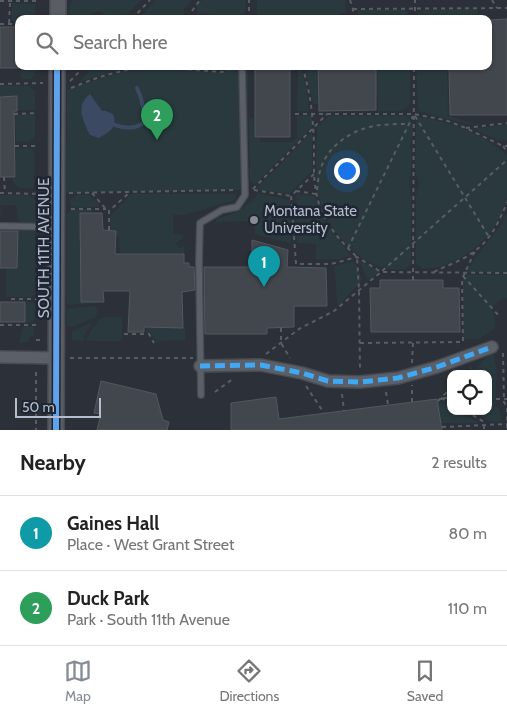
<!DOCTYPE html>
<html lang="en">
<head>
<meta charset="utf-8">
<style>
  body { margin:0; font-family:Cabin,sans-serif; background:#f6f6f6; color:#222 }
  .controls { position:absolute; right:15px; bottom:15px; display:grid; overflow:hidden; border-radius:10px; box-shadow:0 1px 4px #0004 }
  .controls button { width:45px; height:45px; display:grid; place-items:center; padding:0; border:0; border-bottom:1px solid #e0e0e0; background:#fff; color:#222; font:25px sans-serif }
  .scale { position:absolute; left:15px; bottom:12px; width:86px; box-sizing:border-box; padding-left:5px; border:2px solid #b6bcc9; border-top:0; font-size:14px; line-height:18px; white-space:nowrap; color:#b6bcc9; -webkit-text-stroke:4px #1e2633; paint-order:stroke }
  .you { position:absolute; left:346px; top:170px; width:18px; height:18px; margin:-12px; border:4px solid #fff; border-radius:50%; background:#1a73e8; box-shadow:0 0 0 8px #1a73e833 }
  .badge { display:grid; place-items:center; width:32px; height:32px; border-radius:50%; background:#868b96; color:#fff; font-size:16px; font-weight:700 }
  .pin { position:absolute; translate:-50% -41px; filter:drop-shadow(0 1px 2px #0008) }
  .pin::after { content:''; position:absolute; top:26px; width:18px; height:15px; background:inherit; clip-path:polygon(0 0,100% 0,50% 100%) }
  .list { margin:0; padding:0; list-style:none }
  h2 { display:flex; justify-content:space-between; align-items:center; height:65px; margin:0; padding:0 20px; font-size:21px }
  h2 small { font-size:16px; font-weight:400; color:#767676 }
  .list li { display:grid; grid-template-columns:32px 1fr auto; gap:15px; align-items:center; box-sizing:border-box; height:75px; padding:0 20px; border-top:1px solid #e0e0e0 }
  .list b { display:block; font-size:19px; white-space:nowrap }
  .list p { margin:0; font-size:16px; white-space:nowrap; color:#767676 }
  .list em { font-size:16px; font-style:normal; color:#767676 }
  .icon { flex:none; width:28px; height:28px; fill:none; stroke:currentColor; stroke-width:2; stroke-linecap:round; stroke-linejoin:round }
  .map { position:relative; flex:none; width:507px; height:430px; overflow:hidden }
  .search { position:absolute; background:#fff; box-shadow:0 1px 4px #0004; left:15px; right:15px; top:15px; height:55px; display:flex; align-items:center; gap:12px; box-sizing:border-box; padding:0 18px; border-radius:10px; color:#767676; font-size:19px }
  .sheet { height:215px; background:#fff }
  nav { display:flex; justify-content:space-around; align-items:center; box-sizing:border-box; height:70px; border-top:1px solid #e0e0e0; background:#fff; font-size:14px; color:#767676 }
  nav a { display:grid; justify-items:center; gap:2px }
  nav .on { color:#868b96 }
  .map>svg:first-child { display:block }
  .green { fill:#29393e }
  .water { fill:#3b4962 }
  .lines { fill:none; stroke-linecap:round; stroke-linejoin:round }
  .stream { stroke:#3b4962; stroke-width:4 }
  .building { fill:#42464d; stroke:#53585f }
  .lane-casing { stroke:#484b51; stroke-width:8 }
  .street-casing { stroke:#484b51; stroke-width:14 }
  .secondary-casing { stroke:#484b51; stroke-width:18 }
  .path { stroke:#595e63; stroke-width:2; stroke-dasharray:4 4; stroke-linecap:butt }
  .lane { stroke:#5b5f67; stroke-width:5.5 }
  .street { stroke:#5b5f67; stroke-width:11 }
  .secondary { stroke:#5a5d64; stroke-width:15 }
  .quiet { stroke:#3fa9f5; stroke-width:5; stroke-dasharray:10 5; stroke-linecap:butt }
  .cycleway-casing { stroke:#1e2633; stroke-width:9 }
  .cycleway { stroke:#60a3ed; stroke-width:6 }
  .poi-dot { fill:#868b96; stroke:#1e2633; stroke-width:2 }
  .labels { text-anchor:middle; stroke-width:5; stroke-linejoin:round; paint-order:stroke }
  .poi-label { font-size:15px; fill:#b6bcc9; stroke:#1e2633; text-anchor:start }
  .street-label { font-size:15px; fill:#b6bcc9; stroke:#1e2633 }
</style>
</head>
<body>
<div class="map">
<svg width="507" height="430" viewBox="0 0 507 430">
  <rect width="100%" height="100%" fill="#2c3038"/>
  <path class="green" d="M72,0H141L125,17L103,18L102,13L99,11L92,14L88,19H68L69,9Z
    M156,0H192L184,9L185,19H143L142,15Z
    M202,0H245V19H218V15L197,14V5Z
    M257,0H345L346,13H339V18L257,17Z
    M12,3L35,4V19H19V21H12Z
    M476,9L478,11L477,16L417,19V14L423,10Z
    M358,10H404L408,12L410,19L358,17Z
    M21,66H35V74L31,79H21Z
    M94,66H133L79,82Z
    M238,66H248V190L66,193L67,90L124,71L154,68L222,72Z
    M305,66H317L318,104H313Z
    M377,66H410V104C403,114 389,111 378,111Z
    M416,66H447L448,116L476,124H466L421,112L418,109Z
    M298,70H301L307,88L309,111H297Z
    M0,85L30,86L35,92V110H18L17,96H0Z
    M15,115H35V136L29,142L16,141Z
    M297,116H312V127L255,184L250,180L249,118H253L254,138H260V142H293L297,138Z
    M330,116H408C415,124 412,140 409,148L412,151L411,172L409,184L411,196V263L405,269C398,269 391,270 385,268C353,260 327,228 319,197C314,174 317,150 317,127Z
    M419,117C445,120 489,136 507,155C507,169 507,185 507,198C499,236 460,268 423,269L416,263V196L419,184L415,172L416,122Z
    M507,125V140H497L475,129L477,128Z
    M310,134H312V171L290,193L287,194L256,189Z
    M31,148L35,153L34,188H19L13,182V178L16,177V149Z
    M257,193L290,200L291,244L255,234L254,221L216,222V219C236,213 241,211 256,197Z
    M131,194H237L235,199L232,201L184,215H173V234L184,235L183,238L176,243L179,248L184,246V253H120L119,237L116,236V230H110V216Z
    M297,194L315,196L324,221L351,256L340,259L316,260V244L297,243L296,196Z
    M0,195H29L35,200V223H23L18,220L16,205H1L0,220Z
    M76,195H89L99,204V207L71,208L69,201Z
    M92,209L98,303L69,305L67,304V213L71,210Z
    M507,212V272H467C479,247 497,237 507,212Z
    M18,229H35V294L31,297H6V269H18Z
    M359,260L379,272L368,281Z
    M354,261L362,279L359,284L338,306L334,266Z
    M467,275H507V299L502,298L491,309L494,313L495,328L480,339H463V279Z
    M26,301L35,303L34,322L25,323Z
    M96,306L98,312L96,317L72,327L67,326V310L69,308Z
    M105,317H122V341H87V338L98,320Z
    M93,322L84,336V341L71,340L72,331Z
    M23,325L34,327V336L30,337L28,342L19,343Z
    M146,328H185V340L156,341L151,333H146Z
    M493,350L497,371L495,405L500,411L501,422L489,421L471,411H488V374H471Z
    M438,401L451,408V411H457L480,423H441Z"/>
  <path class="water" d="M90,94L102,111H106L113,114C118,128 110,131 99,138L90,135C83,120 75,106 90,94Z"/>
  <g class="lines">
    <path class="stream" d="M115,125C126,129 137,129 146,121L141,98L137,88"/>
  </g>
  <path class="building" d="M507,19V115H450L449,66H488V20Z
    M0,27H19V68H0Z
    M318,66H376V110L319,111Z
    M255,67H290V137H255Z
    M17,96V111H14L15,177H0V97Z
    M80,213H102L103,230L116,231L115,254H184V263H189V267H194L195,290L182,292L183,328L144,327V332H128L130,291H103L104,302H81Z
    M0,231H18L17,268H0Z
    M252,240L288,250L287,267L326,268L327,306H294V327L267,328V334H205L204,267H252Z
    M380,280H443V288H459L460,332H371L370,288H380Z
    M0,302H25V322H0Z
    M101,381L156,394L163,420L169,422L167,430H97L101,414L94,413Z
    M276,397L279,419L437,399L442,430H231V403Z"/>
  <g class="lines">
    <defs>
      <path id="lane" d="M0,226L55,227
        M201,395L199,262L200,223L222,210L237,207L245,195L242,66"/>
      <path id="street" d="M0,357L57,358
        M200,366L261,365L302,373L328,381L360,382L398,378L437,367L492,347"/>
      <path id="secondary" d="M58,19V0
        M56,430L57,66"/>
    </defs>
    <use href="#lane" class="lane-casing"/>
    <use href="#street" class="street-casing"/>
    <use href="#secondary" class="secondary-casing"/>
    <path class="path" d="M350,0L353,9V19
      M492,0L497,8
      M0,1H38
      M353,9L507,8
      M132,19L150,0
      M192,19V11L200,0
      M249,19V0
      M415,19V0
      M9,23L10,2
      M0,24H19
      M302,66C311,93 313,118 314,146C314,163 313,180 317,196C322,221 339,240 357,257L359,290L360,370
      M70,81L85,66
      M0,84L43,83
      M71,88C88,81 104,75 122,71C154,64 190,70 222,72L232,68
      M14,114L38,113
      M295,114H414L445,120L466,128L503,146H507
      M415,116L489,237
      M466,128L507,123
      M15,146H38
      M503,146L507,152
      M314,174L291,196L296,264H331L357,257L381,272L507,160
      M4,177L5,192
      M253,189L327,114
      M254,190L291,196
      M317,190C318,184 318,177 320,171C326,147 351,130 374,126C385,124 398,124 409,124
      M296,191L316,194
      M0,193L43,194
      M69,193L237,190
      M92,193L105,208
      M71,209H106
      M109,230V211L129,193
      M348,248L413,116
      M434,272C445,266 459,262 469,255C489,243 499,223 507,202
      M463,276L500,317
      M413,280L414,66
      M11,299H37
      M0,325H37
      M281,328V343L290,358
      M124,334H149L154,343
      M36,340H44
      M360,343L463,342L462,279L475,251
      M503,353L504,402L507,408V430
      M266,354L299,329L334,311L381,272L507,273
      M70,358H193
      M412,363L413,343
      M36,372V430
      M465,374L471,368
      M306,386L324,413
      M215,392L234,378
      M386,392L388,405
      M342,394L344,411
      M441,398L451,403
      M443,398H451
      M488,399H507
      M438,401L451,388
      M412,402V385
      M466,411L484,422V430
      M442,427L507,424"/>
    <use href="#lane" class="lane"/>
    <use href="#street" class="street"/>
    <use href="#secondary" class="secondary"/>
    <path class="quiet" d="M200,366L261,365L302,373L328,381L360,382L398,378L437,367L492,347"/>
    <defs>
      <path id="cycleway" d="M56,430L57,66"/>
    </defs>
    <use href="#cycleway" class="cycleway-casing"/>
    <use href="#cycleway" class="cycleway"/>
  </g>
  <circle class="poi-dot" cx="254" cy="220" r="5"/>
  <g class="labels">
    <g class="poi-label">
      <text x="264" y="216">Montana State<tspan x="264" dy="17">University</tspan></text>
    </g>
    <g class="street-label">
      <text transform="translate(44 248) rotate(-90)" y="5">SOUTH 11TH AVENUE</text>
    </g>
  </g>
</svg>
<div class="controls">
<button><svg class="icon" aria-label="locate" viewBox="0 0 24 24"><circle cx="12" cy="12" r="6"/><path d="M12 2v4M12 18v4M2 12h4M18 12h4"/></svg></button>
</div>
<div class="scale">50 m</div>
<div class="you"></div>
<div class="pin badge" style="left:264px;top:287px;background:#0f9aa8">1</div>
<div class="pin badge" style="left:157px;top:140px;background:#2e9e5b">2</div>
<div class="search"><svg class="icon" aria-label="search" viewBox="0 0 24 24"><circle cx="10" cy="10" r="6"/><path d="M15 15l6 6"/></svg>Search here</div>
</div>
<section class="sheet">
<h2>Nearby<small>2 results</small></h2>
<ul class="list">
<li><span class="badge" style="background:#0f9aa8">1</span><div><b>Gaines Hall</b><p>Place · West Grant Street</p></div><em>80 m</em></li>
<li><span class="badge" style="background:#2e9e5b">2</span><div><b>Duck Park</b><p>Park · South 11th Avenue</p></div><em>110 m</em></li>
</ul>
</section>
<nav>
<a class="on"><svg class="icon" aria-label="map" viewBox="0 0 24 24"><path d="M3 6l6-2 6 2 6-2v14l-6 2-6-2-6 2zM9 4v14M15 6v14"/></svg>Map</a>
<a><svg class="icon" aria-label="directions" viewBox="0 0 24 24"><path d="M12 3l9 9-9 9-9-9zM9 14v-3h6M13 9l2 2-2 2"/></svg>Directions</a>
<a><svg class="icon" aria-label="saved" viewBox="0 0 24 24"><path d="M7 4h10v16l-5-4-5 4z"/></svg>Saved</a>
</nav>
</body>
</html>
